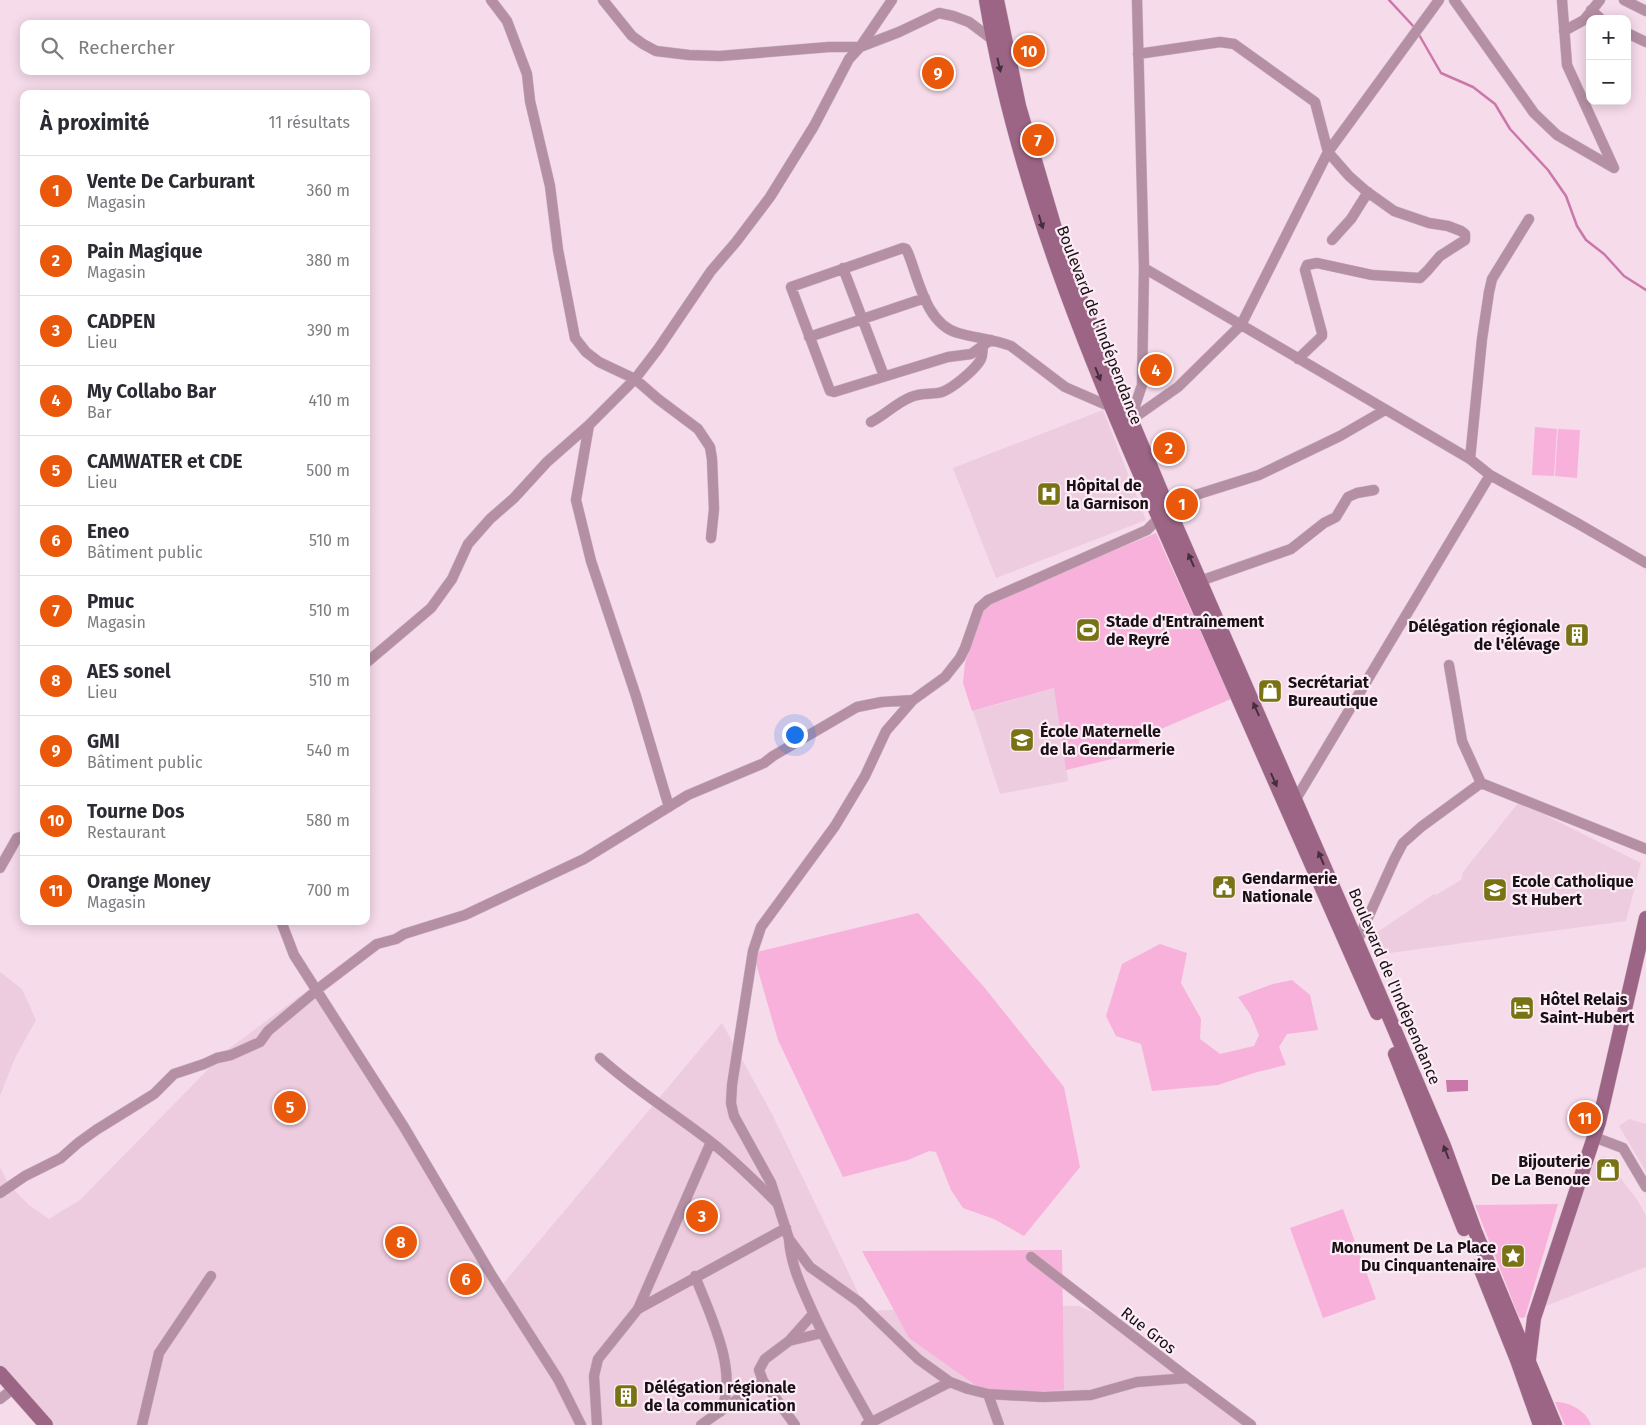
<!DOCTYPE html>
<html lang="fr">
<head>
<meta charset="utf-8">
<style>
  body { margin:0; font-family:"Fira Sans",sans-serif; background:#f2f2f3; color:#2b2b33 }
  .controls { position:absolute; right:15px; top:15px; display:grid; overflow:hidden; border-radius:10px; box-shadow:0 2px 12px #0003 }
  .controls button { width:45px; height:45px; display:grid; place-items:center; padding:0; border:0; border-bottom:1px solid #e1e1e2; background:#fff; color:#2b2b33; font:25px sans-serif }
  .you { position:absolute; left:794px; top:734px; width:18px; height:18px; margin:-12px; border:4px solid #fff; border-radius:50%; background:#1a73e8; box-shadow:0 0 0 8px #1a73e833 }
  .badge { display:grid; place-items:center; width:32px; height:32px; border-radius:50%; background:#ea580c; color:#fff; font-size:16px; font-weight:700 }
  .pin { position:absolute; translate:-50% -50%; border:2px solid #fff; box-shadow:0 1px 5px #0006 }
  .list { margin:0; padding:0; list-style:none }
  h2 { display:flex; justify-content:space-between; align-items:center; height:65px; margin:0; padding:0 20px; font-size:21px }
  h2 small { font-size:16px; font-weight:400; color:#7c7c81 }
  .list li { display:grid; grid-template-columns:32px 1fr auto; gap:15px; align-items:center; box-sizing:border-box; height:70px; padding:0 20px; border-top:1px solid #e1e1e2 }
  .list b { display:block; font-size:19px; white-space:nowrap }
  .list p { margin:0; font-size:16px; white-space:nowrap; color:#7c7c81 }
  .list em { font-size:16px; font-style:normal; color:#7c7c81 }
  .icon { flex:none; width:28px; height:28px; fill:none; stroke:currentColor; stroke-width:2; stroke-linecap:round; stroke-linejoin:round }
  .map { position:relative; flex:none; width:1646px; height:1425px; overflow:hidden }
  .search { position:absolute; background:#fff; box-shadow:0 2px 12px #0003; left:20px; top:20px; width:350px; height:55px; display:flex; align-items:center; gap:12px; box-sizing:border-box; padding:0 18px; border-radius:10px; color:#7c7c81; font-size:19px }
  .panel { position:absolute; background:#fff; box-shadow:0 2px 12px #0003; left:20px; top:90px; width:350px; height:835px; border-radius:10px }
  .map>svg:first-child { display:block }
  .built { fill:#eeccdf }
  .green { fill:#f7b1da }
  .water { fill:#ca77a9 }
  .lines { fill:none; stroke-linecap:round; stroke-linejoin:round }
  .stream { stroke:#ca77a9; stroke-width:2.5 }
  .street-casing { stroke:#ceb6c4; stroke-width:11 }
  .secondary-casing { stroke:#ceb6c4; stroke-width:15 }
  .street { stroke:#b58fa4; stroke-width:10 }
  .secondary { stroke:#9c6585; stroke-width:14 }
  .oneway { fill:#472e3c }
  .labels { text-anchor:middle; stroke-width:4.5; stroke-linejoin:round; paint-order:stroke }
  .street-label { font-size:16px; fill:#191015; stroke:#fcecf5 }
  .poi-label { font-size:16px; font-weight:bold; fill:#191015; stroke:#fcecf5; text-anchor:start }
</style>
</head>
<body>
<div class="map">
<svg width="1646" height="1425" viewBox="0 0 1646 1425">
  <rect width="100%" height="100%" fill="#f6dbea"/>
  <path class="built" d="M1103,410L1146,520L996,578L953,468Z
    M1055,688L1068,781L1000,794L973,711Z
    M1519,802L1641,863L1626,921L1375,955L1367,939L1434,894L1436,895L1461,880L1463,872Z
    M0,972L22,989L36,1020L15,1058L0,1096Z
    M317,986L498,1290L722,1023L772,1114L867,1311L1005,1305L1078,1306L1120,1323L1255,1425H49L0,1373V1167L9,1185L29,1205L49,1219L80,1200L227,1050L297,998Z
    M1629,1119L1646,1124V1172L1619,1126Z
    M1604,1156L1638,1201L1646,1216V1267L1543,1307L1594,1162L1597,1161Z"/>
  <path class="green" d="M1535,427L1557,429L1554,476L1532,475Z
    M1558,429L1580,430L1577,478L1555,476Z
    M1156,533L1231,699L1140,738L1137,753L1066,770L1054,688L972,711L963,683L965,663L984,608L1000,598Z
    M918,913L984,987L1064,1087L1080,1167L1024,1236L994,1219L963,1208L951,1190L936,1152L929,1151L908,1160L843,1177L778,1040L753,953Z
    M1160,944L1187,953L1181,983L1201,1019L1200,1039L1220,1054L1254,1046L1259,1035L1250,1014L1238,997L1273,984L1292,980L1310,995L1318,1030L1287,1034L1279,1047L1286,1065L1257,1072L1218,1085L1152,1091L1141,1044L1116,1036L1106,1016L1122,964Z
    M1558,1204L1525,1317L1522,1318L1519,1317L1475,1205Z
    M1343,1209L1376,1299L1323,1318L1290,1228Z
    M1062,1250L1064,1390L988,1394L909,1338L862,1251Z
    M1555,1402C1569,1402 1586,1410 1591,1425H1565Z"/>
  <path class="water" d="M1446,1080H1468V1091L1447,1092Z"/>
  <g class="lines">
    <path class="stream" d="M1389,0L1415,28
      M1418,33L1441,73L1473,87L1495,104L1510,129L1548,170L1566,196L1577,226L1586,240L1604,254L1624,276L1646,290"/>
    <defs>
      <path id="street" d="M491,0L507,21L527,74L530,101L550,186L558,250L575,338L586,352L599,362L635,379L658,399L698,429L710,447L712,459L714,509L711,538
        M603,0L632,36L643,44L656,51L689,55L720,56L829,47H860L899,32L939,13L953,16L969,22L993,40
        M1454,0L1534,113L1557,135L1614,168
        M1562,0L1567,65L1614,168
        M1624,0L1646,11
        M1591,10L1601,19
        M1564,31L1584,20L1600,0
        M1627,33L1646,42
        M1138,54L1220,42L1234,44L1315,102L1328,152L1349,176L1366,191L1394,211L1429,223L1448,226L1461,231L1465,234V240L1440,256L1428,270L1420,278L1372,275L1317,263L1307,265L1305,270L1322,333V336L1298,359
        M1332,240L1351,219L1368,192
        M843,268L884,376
        M1144,268L1470,459L1490,475L1577,523L1646,563
        M809,337L925,298
        M991,340L971,354L948,357L834,392L830,391L791,287L903,248L906,249L908,253C919,280 926,324 958,333C975,338 994,339 1011,346L1065,387L1111,407
        M1129,415L1133,412L1142,385L1144,268L1137,0
        M1131,420L1178,387L1241,325L1328,152L1439,0
        M871,422C885,415 896,403 911,397C921,392 932,395 942,392C953,388 976,369 981,359C983,355 982,351 983,347
        M589,425L576,500L591,561L636,696L669,807
        M1470,459L1482,339L1489,292L1492,279L1529,219
        M1167,504L1259,475L1340,436L1385,410
        M1159,518L1147,530L988,600L979,608L965,648L960,658L945,677L913,700L886,731L865,776L835,826L761,927L753,951L732,1085L731,1103L734,1116L771,1183L789,1239L810,1267L859,1302L918,1359L950,1382L968,1389L988,1394L1043,1397L1091,1395L1137,1382L1188,1378
        M1200,581L1291,549L1324,523L1336,517L1348,497L1357,493L1374,490
        M366,663L431,608L452,579L468,544L490,519L514,498L547,462L589,425L635,379L658,349L711,271L736,242L770,197L814,126L849,59L860,47L892,0
        M1449,665L1462,741L1481,783L1646,849
        M1296,799L1490,475
        M0,868L17,838L24,836
        M281,921L294,955L404,1127L492,1276L558,1379L581,1425
        M1357,942L1394,860L1403,843L1421,827L1481,783
        M600,1058C634,1089 674,1113 711,1142C734,1160 755,1181 776,1202
        M1594,1137L1623,1148L1646,1187
        M0,1193L25,1176L61,1158L78,1143L96,1130L154,1094L174,1074L204,1064L217,1058L231,1055L260,1042L268,1031L323,985L377,944L396,939L404,934L465,915L584,859L688,795L764,763L773,756L857,707L882,702L913,700
        M789,1240C791,1264 800,1284 810,1306C827,1346 850,1384 871,1422
        M1031,1257L1188,1378L1251,1425
        M695,1276C710,1315 740,1373 720,1412
        M638,1309L711,1142
        M789,1341L822,1333
        M988,1394L999,1425
        M0,1399L14,1388
        M142,1425L159,1353L211,1276
        M597,1425L594,1376L598,1359L638,1309L786,1228
        M701,1425L763,1381
        M795,1425L763,1381L759,1370L765,1359L789,1341L813,1314
        M866,1425L950,1382"/>
      <path id="secondary" d="M986,0C1018,193 1094,370 1172,548C1241,703 1310,858 1377,1013
        M997,0L1019,106L1064,259L1163,496L1364,958L1444,1146L1475,1231L1555,1425
        M1395,1054L1464,1229
        M1479,1265L1517,1360L1540,1425
        M1529,1359L1534,1318L1599,1122L1646,918
        M0,1373L46,1425"/>
    </defs>
    <use href="#street" class="street-casing"/>
    <use href="#secondary" class="secondary-casing"/>
    <use href="#street" class="street"/>
    <use href="#secondary" class="secondary"/>
  </g>
  <defs><path id="oneway-solid" d="M-6-.8H1V-3.2L6.5 0L1 3.2V.8H-6Z" transform="scale(1.25)"/></defs>
  <g class="oneway">
    <use href="#oneway-solid" transform="translate(999 65) rotate(77)"/>
    <use href="#oneway-solid" transform="translate(1041 222) rotate(73)"/>
    <use href="#oneway-solid" transform="translate(1098 374) rotate(68)"/>
    <use href="#oneway-solid" transform="translate(1191 560) rotate(-114)"/>
    <use href="#oneway-solid" transform="translate(1256 709) rotate(-114)"/>
    <use href="#oneway-solid" transform="translate(1274 780) rotate(66)"/>
    <use href="#oneway-solid" transform="translate(1321 858) rotate(-113)"/>
    <use href="#oneway-solid" transform="translate(1446 1152) rotate(-111)"/>
  </g>
  <defs>
    <symbol id="hospital-square" viewBox="-11 -11 22 22"><rect x="-9" y="-9" width="18" height="18" rx="4" fill="#797316" stroke="#fcecf5"/><path d="M-5-5h3v3.5h4V-5h3V5h-3V1.5h-4V5h-3Z" fill="#fff"/></symbol>
    <symbol id="stadium-square" viewBox="-11 -11 22 22"><rect x="-9" y="-9" width="18" height="18" rx="4" fill="#797316" stroke="#fcecf5"/><path d="M0-5a6.5 5 0 1 0 0 10a6.5 5 0 1 0 0-10ZM-3.5-1.8h7v3.6h-7Z" fill="#fff"/></symbol>
    <symbol id="building-square" viewBox="-11 -11 22 22"><rect x="-9" y="-9" width="18" height="18" rx="4" fill="#797316" stroke="#fcecf5"/><path d="M-4-6H4V6H1V3H-1V6H-4ZM-2.5-4.3h1.7v1.8h-1.7ZM.8-4.3h1.7v1.8H.8ZM-2.5-1h1.7V.8h-1.7ZM.8-1h1.7V.8H.8Z" fill="#fff"/></symbol>
    <symbol id="shop-square" viewBox="-11 -11 22 22"><rect x="-9" y="-9" width="18" height="18" rx="4" fill="#797316" stroke="#fcecf5"/><path d="M-5-2.5h2.3a2.7 3.5 0 0 1 5.4 0H5L5.5 6h-11ZM-1.5-2.5h3a1.5 2.3 0 0 0-3 0Z" fill="#fff"/></symbol>
    <symbol id="school-square" viewBox="-11 -11 22 22"><rect x="-9" y="-9" width="18" height="18" rx="4" fill="#797316" stroke="#fcecf5"/><path d="M0-5L7-2L0 1L-7-2ZM-4 1L0 2.5L4 1V4Q0 6-4 4Z" fill="#fff"/></symbol>
    <symbol id="civic-square" viewBox="-11 -11 22 22"><rect x="-9" y="-9" width="18" height="18" rx="4" fill="#797316" stroke="#fcecf5"/><path d="M-.6-6.5H3V-4.5H.6V-3L4-1V1h2V6H-6V1h2V-1L-.6-3ZM-1.2 2.5V6h2.4V2.5Z" fill="#fff"/></symbol>
    <symbol id="hotel-square" viewBox="-11 -11 22 22"><rect x="-9" y="-9" width="18" height="18" rx="4" fill="#797316" stroke="#fcecf5"/><path d="M-6-4.5h1.5V1H6V5H4.5V3h-9V5H-6ZM-4 0a1.8 1.8 0 1 1 3.6 0ZM.5 0V-2.5h3Q6-2.5 6 0Z" fill="#fff"/></symbol>
    <symbol id="sight-square" viewBox="-11 -11 22 22"><rect x="-9" y="-9" width="18" height="18" rx="4" fill="#797316" stroke="#fcecf5"/><path d="M0-6L1.8-2.2L6-1.7L2.9 1.2L3.7 5.4L0 3.3L-3.7 5.4L-2.9 1.2L-6-1.7L-1.8-2.2Z" fill="#fff"/></symbol>
  </defs>
  <g fill-rule="evenodd">
    <use href="#hospital-square" x="1035" y="480" width="28" height="28"/>
    <use href="#stadium-square" x="1074" y="616" width="28" height="28"/>
    <use href="#building-square" x="1563" y="621" width="28" height="28"/>
    <use href="#shop-square" x="1256" y="677" width="28" height="28"/>
    <use href="#school-square" x="1008" y="726" width="28" height="28"/>
    <use href="#civic-square" x="1210" y="873" width="28" height="28"/>
    <use href="#school-square" x="1481" y="876" width="28" height="28"/>
    <use href="#hotel-square" x="1508" y="994" width="28" height="28"/>
    <use href="#shop-square" x="1594" y="1156" width="28" height="28"/>
    <use href="#sight-square" x="1499" y="1242" width="28" height="28"/>
    <use href="#building-square" x="612" y="1382" width="28" height="28"/>
  </g>
  <g class="labels">
    <g class="street-label">
      <text transform="translate(1100 325) rotate(69)" y="6">Boulevard de l'Indépendance</text>
      <text transform="translate(1395 986) rotate(67)" y="6">Boulevard de l'Indépendance</text>
      <text transform="translate(1149 1330) rotate(38)" y="6">Rue Gros</text>
    </g>
    <g class="poi-label">
      <text x="1066" y="491">Hôpital de<tspan x="1066" dy="18">la Garnison</tspan></text>
      <text x="1106" y="627">Stade d'Entraînement<tspan x="1106" dy="18">de Reyré</tspan></text>
      <text x="1560" y="632" text-anchor="end">Délégation régionale<tspan x="1560" dy="18">de l'élévage</tspan></text>
      <text x="1288" y="688">Secrétariat<tspan x="1288" dy="18">Bureautique</tspan></text>
      <text x="1040" y="737">École Maternelle<tspan x="1040" dy="18">de la Gendarmerie</tspan></text>
      <text x="1242" y="884">Gendarmerie<tspan x="1242" dy="18">Nationale</tspan></text>
      <text x="1512" y="887">Ecole Catholique<tspan x="1512" dy="18">St Hubert</tspan></text>
      <text x="1540" y="1005">Hôtel Relais<tspan x="1540" dy="18">Saint-Hubert</tspan></text>
      <text x="1590" y="1167" text-anchor="end">Bijouterie<tspan x="1590" dy="18">De La Benoue</tspan></text>
      <text x="1496" y="1253" text-anchor="end">Monument De La Place<tspan x="1496" dy="18">Du Cinquantenaire</tspan></text>
      <text x="644" y="1393">Délégation régionale<tspan x="644" dy="18">de la communication</tspan></text>
    </g>
  </g>
</svg>
<div class="controls">
<button>+</button>
<button>−</button>
</div>
<div class="you"></div>
<div class="pin badge" style="left:1182px;top:504px">1</div>
<div class="pin badge" style="left:1169px;top:448px">2</div>
<div class="pin badge" style="left:702px;top:1216px">3</div>
<div class="pin badge" style="left:1156px;top:370px">4</div>
<div class="pin badge" style="left:290px;top:1107px">5</div>
<div class="pin badge" style="left:466px;top:1279px">6</div>
<div class="pin badge" style="left:1038px;top:140px">7</div>
<div class="pin badge" style="left:401px;top:1242px">8</div>
<div class="pin badge" style="left:938px;top:73px">9</div>
<div class="pin badge" style="left:1029px;top:51px">10</div>
<div class="pin badge" style="left:1585px;top:1118px">11</div>
<div class="search"><svg class="icon" aria-label="search" viewBox="0 0 24 24"><circle cx="10" cy="10" r="6"/><path d="M15 15l6 6"/></svg>Rechercher</div>
<section class="panel">
<h2>À proximité<small>11 résultats</small></h2>
<ul class="list">
<li><span class="badge">1</span><div><b>Vente De Carburant</b><p>Magasin</p></div><em>360 m</em></li>
<li><span class="badge">2</span><div><b>Pain Magique</b><p>Magasin</p></div><em>380 m</em></li>
<li><span class="badge">3</span><div><b>CADPEN</b><p>Lieu</p></div><em>390 m</em></li>
<li><span class="badge">4</span><div><b>My Collabo Bar</b><p>Bar</p></div><em>410 m</em></li>
<li><span class="badge">5</span><div><b>CAMWATER et CDE</b><p>Lieu</p></div><em>500 m</em></li>
<li><span class="badge">6</span><div><b>Eneo</b><p>Bâtiment public</p></div><em>510 m</em></li>
<li><span class="badge">7</span><div><b>Pmuc</b><p>Magasin</p></div><em>510 m</em></li>
<li><span class="badge">8</span><div><b>AES sonel</b><p>Lieu</p></div><em>510 m</em></li>
<li><span class="badge">9</span><div><b>GMI</b><p>Bâtiment public</p></div><em>540 m</em></li>
<li><span class="badge">10</span><div><b>Tourne Dos</b><p>Restaurant</p></div><em>580 m</em></li>
<li><span class="badge">11</span><div><b>Orange Money</b><p>Magasin</p></div><em>700 m</em></li>
</ul>
</section>
</div>
</body>
</html>
